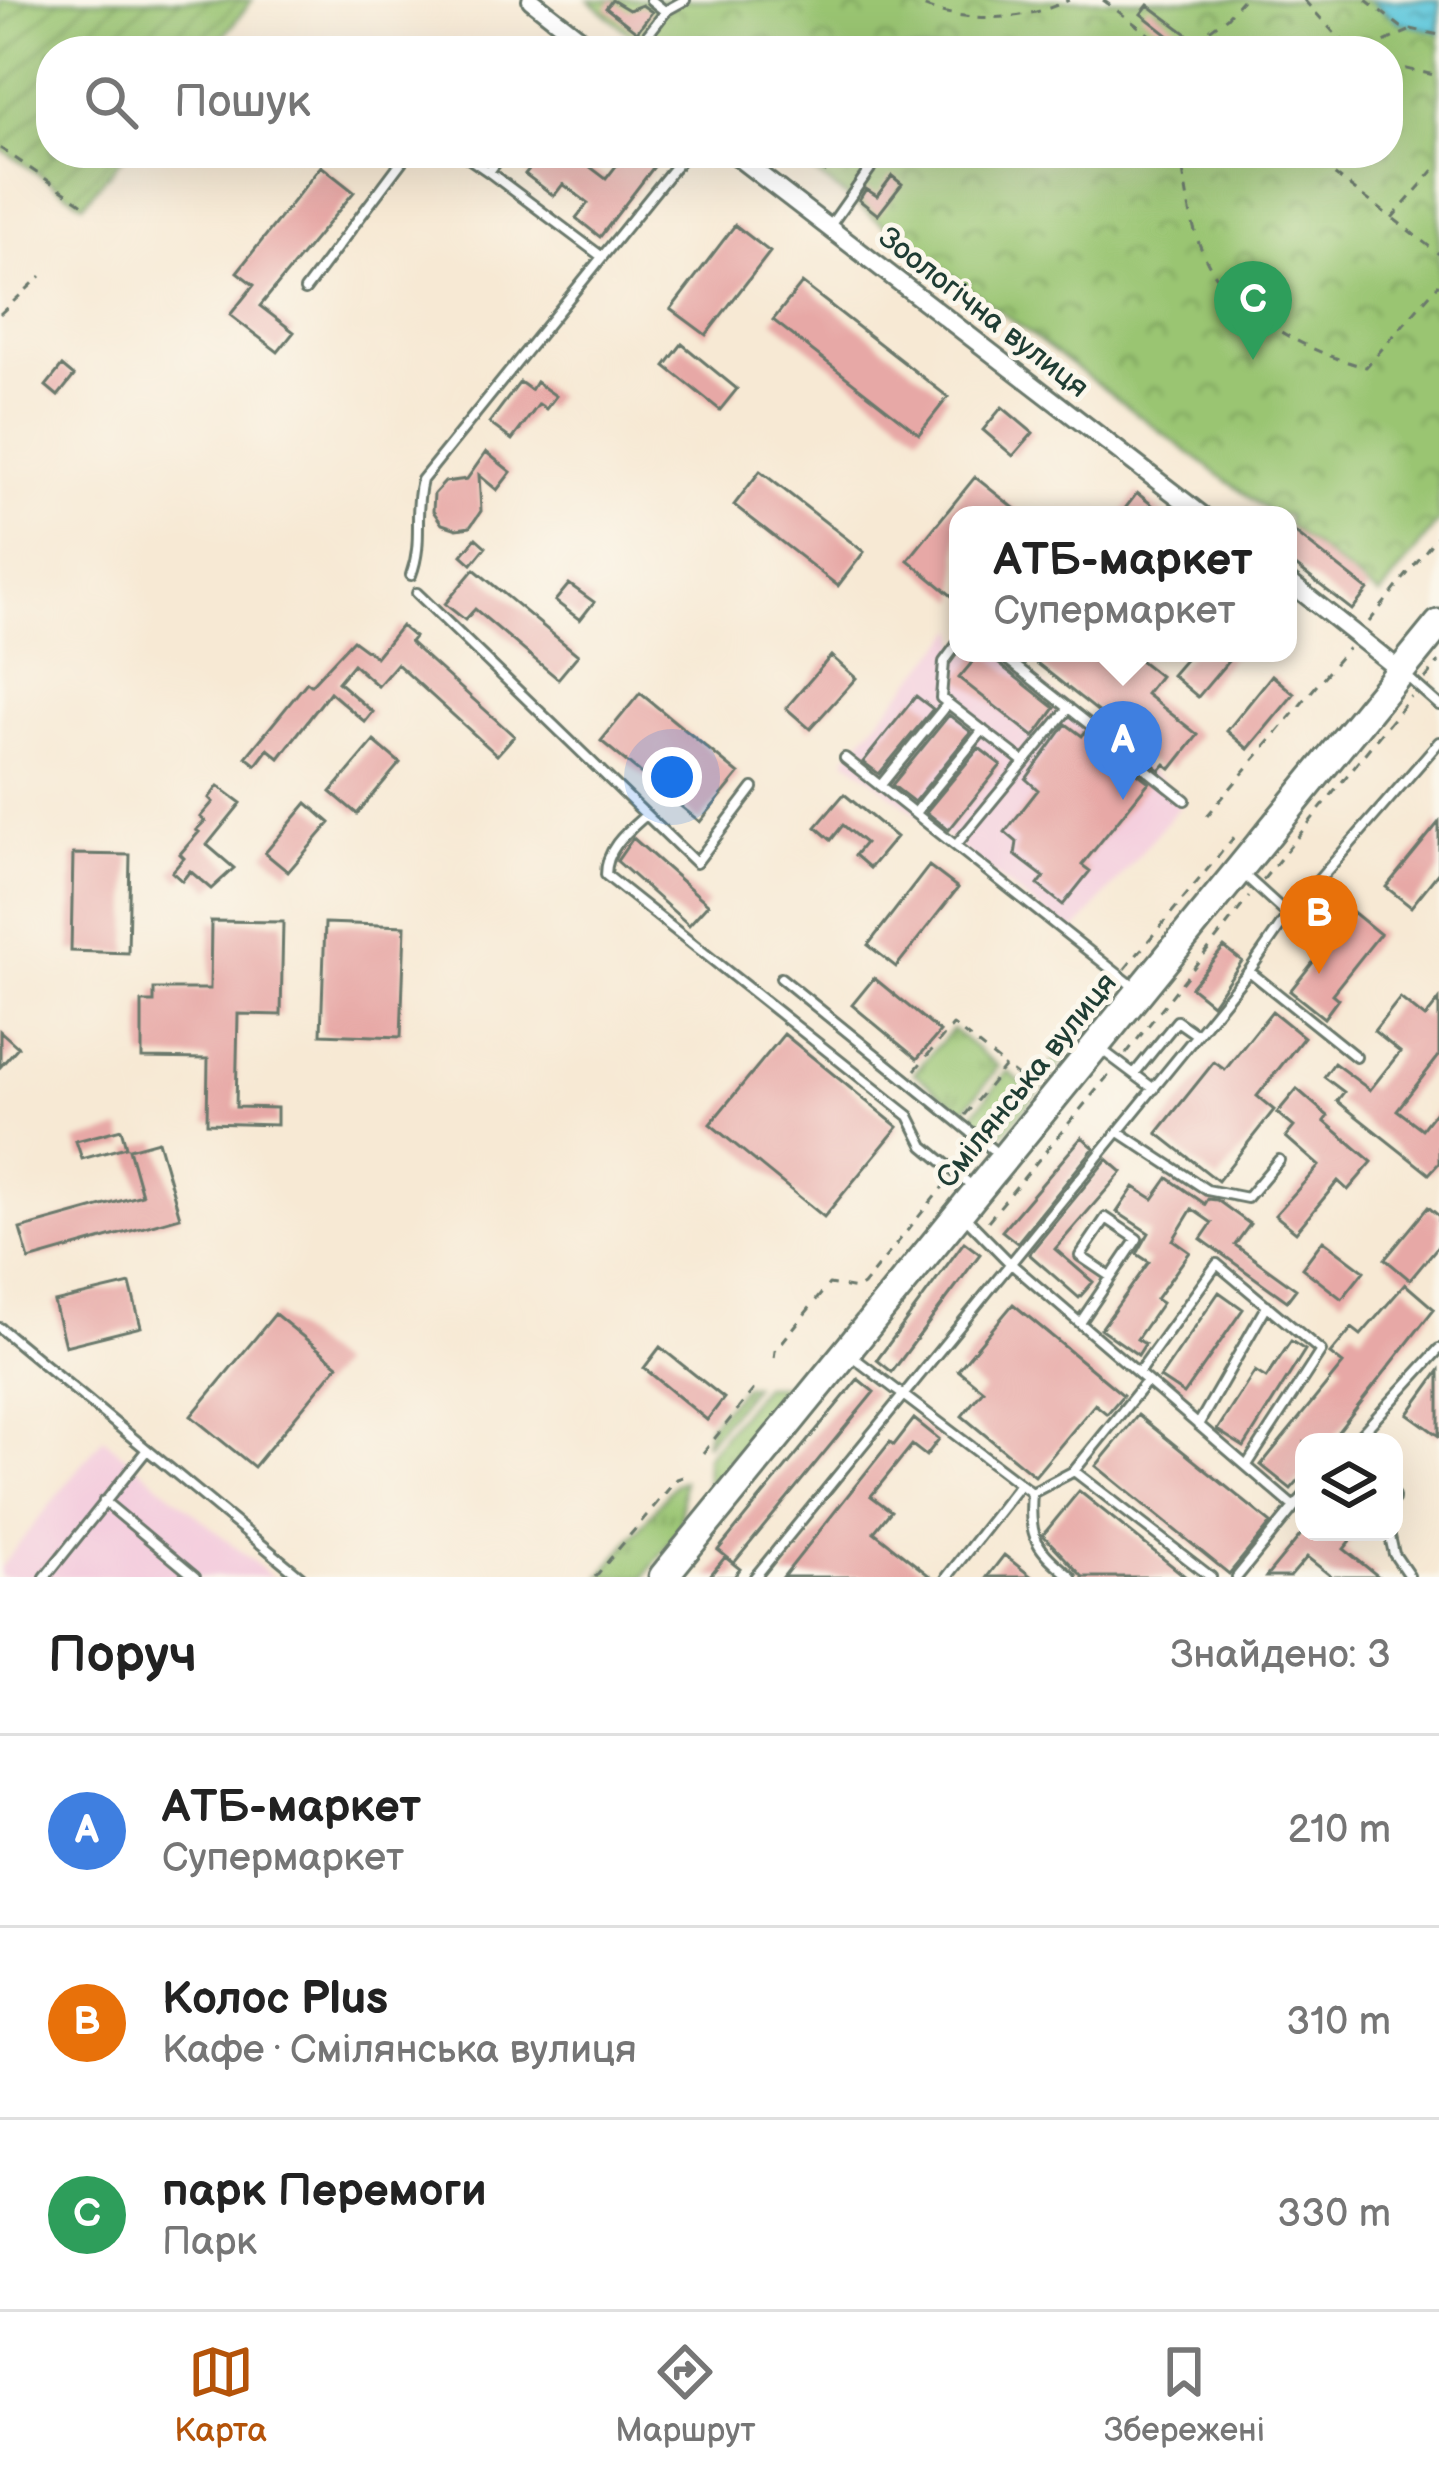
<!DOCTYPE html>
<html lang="uk">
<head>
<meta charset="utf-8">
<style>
  body { margin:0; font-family:"Balsamiq Sans",sans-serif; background:#f2f2f2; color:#222 }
  .controls { position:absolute; right:36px; bottom:36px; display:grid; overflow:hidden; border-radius:24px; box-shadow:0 12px 48px #0002 }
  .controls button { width:108px; height:108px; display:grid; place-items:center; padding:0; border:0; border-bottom:3px solid #e0e0e0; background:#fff; color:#222; font:60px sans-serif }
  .you { position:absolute; left:672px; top:777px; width:42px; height:42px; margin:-30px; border:9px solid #fff; border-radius:50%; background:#1a73e8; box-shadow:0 0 0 18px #1a73e833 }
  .badge { display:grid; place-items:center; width:78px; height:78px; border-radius:50%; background:#b45309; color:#fff; font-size:39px; font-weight:700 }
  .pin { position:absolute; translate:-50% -99px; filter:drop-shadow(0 3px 6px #0008) }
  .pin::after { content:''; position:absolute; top:63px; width:42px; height:36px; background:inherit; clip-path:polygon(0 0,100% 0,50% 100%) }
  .popup { position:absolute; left:949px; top:506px; width:348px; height:156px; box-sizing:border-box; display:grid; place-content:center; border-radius:24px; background:#fff; filter:drop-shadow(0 3px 9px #0005); font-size:39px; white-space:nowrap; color:#767676 }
  .popup b { font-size:45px; color:#222 }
  .popup::after { content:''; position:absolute; left:50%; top:100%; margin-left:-24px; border:24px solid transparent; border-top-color:#fff }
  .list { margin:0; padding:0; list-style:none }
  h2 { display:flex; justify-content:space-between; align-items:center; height:156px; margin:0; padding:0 48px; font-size:51px }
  h2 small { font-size:39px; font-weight:400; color:#767676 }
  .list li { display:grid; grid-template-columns:78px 1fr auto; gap:36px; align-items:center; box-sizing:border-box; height:192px; padding:0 48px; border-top:3px solid #e0e0e0 }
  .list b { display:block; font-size:45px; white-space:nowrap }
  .list p { margin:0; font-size:39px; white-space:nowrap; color:#767676 }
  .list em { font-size:39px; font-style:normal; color:#767676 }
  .icon { flex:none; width:66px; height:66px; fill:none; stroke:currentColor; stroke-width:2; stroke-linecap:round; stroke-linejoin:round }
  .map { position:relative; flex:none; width:1439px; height:1577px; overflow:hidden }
  .search { position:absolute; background:#fff; box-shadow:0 12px 48px #0002; left:36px; right:36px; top:36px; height:132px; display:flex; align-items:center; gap:30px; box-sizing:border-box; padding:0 42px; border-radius:48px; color:#767676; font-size:45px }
  .sheet { height:732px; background:#fff }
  nav { display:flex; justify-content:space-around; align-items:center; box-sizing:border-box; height:168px; border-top:3px solid #e0e0e0; background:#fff; font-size:33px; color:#767676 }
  nav a { display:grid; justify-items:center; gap:6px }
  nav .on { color:#b45309 }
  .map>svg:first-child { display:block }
  .built { fill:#f4cfde }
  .grass { fill:url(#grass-tufts); stroke:#5c8153; stroke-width:3 }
  .park { fill:url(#park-crowns); stroke:#5c8153; stroke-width:3 }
  .garden { fill:url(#garden-furrows); stroke:#5c8153; stroke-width:3 }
  .water { fill:url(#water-ripples); stroke:#3f8288; stroke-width:3 }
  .building { fill:#e7a8a6 }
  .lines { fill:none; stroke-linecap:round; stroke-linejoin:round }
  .lane-casing { stroke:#6b796c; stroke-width:14 }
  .street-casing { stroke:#6b796c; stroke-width:22 }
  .primary-casing { stroke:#6b796c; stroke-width:33 }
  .path { stroke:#6b796c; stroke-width:3; stroke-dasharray:9 9; stroke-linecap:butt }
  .lane { stroke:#fff; stroke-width:8 }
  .street { stroke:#fff; stroke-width:16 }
  .primary { stroke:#fff; stroke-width:27 }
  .labels { text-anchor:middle; stroke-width:10; stroke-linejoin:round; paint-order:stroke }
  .street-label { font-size:30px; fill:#1f3d34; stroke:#fbf7ec }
</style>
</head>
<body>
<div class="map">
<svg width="1439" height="1577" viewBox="0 0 1439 1577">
  <defs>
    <pattern id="grass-tufts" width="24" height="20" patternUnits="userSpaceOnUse" patternTransform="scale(3)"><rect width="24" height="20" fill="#9ac572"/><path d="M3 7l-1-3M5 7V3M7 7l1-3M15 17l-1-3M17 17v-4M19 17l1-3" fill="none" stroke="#7da15e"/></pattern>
    <pattern id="park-crowns" width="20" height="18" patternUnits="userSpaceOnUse" patternTransform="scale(3)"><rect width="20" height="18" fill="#9ac572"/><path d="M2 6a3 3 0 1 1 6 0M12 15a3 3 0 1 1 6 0" fill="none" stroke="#7da15e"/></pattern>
    <pattern id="garden-furrows" width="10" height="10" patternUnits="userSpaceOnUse" patternTransform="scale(3)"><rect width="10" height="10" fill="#9ac572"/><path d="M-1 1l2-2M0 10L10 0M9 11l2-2" fill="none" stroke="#7da15e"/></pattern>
    <pattern id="water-ripples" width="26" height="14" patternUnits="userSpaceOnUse" patternTransform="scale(3)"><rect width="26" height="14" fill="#5fc7db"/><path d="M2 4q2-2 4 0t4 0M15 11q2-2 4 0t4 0" fill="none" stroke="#4ea3b2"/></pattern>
  </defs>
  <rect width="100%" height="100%" fill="#fbf7ec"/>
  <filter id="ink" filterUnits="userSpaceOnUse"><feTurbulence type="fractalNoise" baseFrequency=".00833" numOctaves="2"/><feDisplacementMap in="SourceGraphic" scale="24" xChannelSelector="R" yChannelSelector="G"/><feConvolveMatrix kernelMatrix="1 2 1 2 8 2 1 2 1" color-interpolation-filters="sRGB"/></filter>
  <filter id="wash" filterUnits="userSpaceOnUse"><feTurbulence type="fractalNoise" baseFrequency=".004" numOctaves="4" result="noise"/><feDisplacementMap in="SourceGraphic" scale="48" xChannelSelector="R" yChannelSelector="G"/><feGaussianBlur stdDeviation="2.7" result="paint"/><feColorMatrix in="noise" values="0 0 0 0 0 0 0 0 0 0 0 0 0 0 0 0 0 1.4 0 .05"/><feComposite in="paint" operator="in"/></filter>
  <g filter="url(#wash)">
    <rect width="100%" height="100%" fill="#f7e9d4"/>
    <path class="built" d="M958,628V653H1005L1185,800L1072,935L845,758Z
      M103,1438L272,1577H0V1568Z"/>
    <path class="grass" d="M1114,986L1115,997L1005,1133L993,1134Z
      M952,1029L999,1067L963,1111L914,1073Z
      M1007,1071L1027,1087L990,1131L972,1116Z
      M744,1386H753L705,1445L709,1425Z
      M763,1386H795L708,1494L706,1457Z
      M683,1481L680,1529L644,1577H600L675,1484Z"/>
    <path class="park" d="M589,0H1439V521L1380,596L1288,526V515H1273L1231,484L788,153H1388V51H650Z"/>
    <path class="garden" d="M0,0H252L212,51H51V153H126L83,204L0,148Z"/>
    <path class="water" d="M1370,0H1439V32L1399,22Z"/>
    <g id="blocks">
      <path class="building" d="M612,0L629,10L642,5L652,12L637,32L606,8Z
        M1148,5L1187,34L1179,44L1141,14Z
        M542,153H572L606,179L626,153H642L656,164L600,237L576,218L588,203L563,184L554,196L525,174Z
        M800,153H828L836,159L825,172Z
        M321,166L354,192L260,306L294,332L278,352L230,315L254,285L237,272Z
        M892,176L902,184L878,215L859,200L866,189L877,196Z
        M735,225L770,252L706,335L671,309Z
        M802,283L948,397L919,434L773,320Z
        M682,344L737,389L720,410L665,366Z
        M62,366L74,376L58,396L46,386Z
        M520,382L531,390L536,382L556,396L546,409L539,404L512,440L489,423Z
        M1002,407L1033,433L1013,456L983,430Z
        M486,452L511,472L497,490L479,475L481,511L470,527L457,529L442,524L433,511L434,494L445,482L467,479Z
        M760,471L864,552L838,586L734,505Z
        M975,477L1023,515H958V601L908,560Z
        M1137,493L1165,515H1120Z
        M1288,527L1368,590L1352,610L1288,560Z
        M476,538L486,547L472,564L462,555Z
        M474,569L578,655L558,679L475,609L465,620L445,604Z
        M569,584L594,602L580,620L555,601Z
        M401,626L414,637L410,642L514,736L497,755L397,664L378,686L353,664L338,682L373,712L365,722L330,692L279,758L268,749L256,765L246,757L307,682L311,685L353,640L376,657Z
        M980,653H985L1055,708L1034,737L959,678Z
        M1024,653H1131L1160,676L1146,694L1198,735L1171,769L1165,764L1160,770L1095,719L1100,713Z
        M1191,653H1235L1198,697L1172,675Z
        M831,656L856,678L810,729L786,708Z
        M1272,675L1294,694L1248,749L1227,731Z
        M640,693L739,774L700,822L601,741Z
        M916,696L933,709L879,774L863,762Z
        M949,715L971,732L914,802L892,785Z
        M1066,724L1082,736L1085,732L1149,782L1082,865L1090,871L1063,905L1038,885L1044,877L1015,855L1017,842L1005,832L1038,790L1026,779Z
        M374,741L400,763L357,814L331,792Z
        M979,748L1001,765L949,830L926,812Z
        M218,786L241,803L207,845L234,868L211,889L190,871L182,881L172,872L184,858L180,854L199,832L196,830L205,821L200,817L213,802L209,798Z
        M844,794L896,837L870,868L855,855L865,843L843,825L831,840L816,827Z
        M307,803L330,823L288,872L265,853Z
        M1439,822V872L1411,907L1386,887Z
        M633,838L708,904L689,925L617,861Z
        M73,854L130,855L128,953L71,951Z
        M929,866L958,888L896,967L868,945Z
        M1353,912L1380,934L1332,994L1338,999L1324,1018L1290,991Z
        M211,921L283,922L281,1015L238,1014L236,1107L277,1108V1125L207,1123L208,1059L142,1058V1002H154V989H210Z
        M325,923L405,926L401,1037L321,1034Z
        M1224,947L1242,961L1212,1004L1191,987Z
        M874,978L940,1032L917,1059L852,1005Z
        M1400,998L1425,1018L1439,1000V1056L1397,1110L1422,1129L1439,1107V1163L1429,1174L1337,1101L1344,1092L1324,1077L1334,1063L1370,1090L1400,1052L1374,1031Z
        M1272,1011L1304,1037L1257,1096L1274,1110L1218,1181L1157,1133L1214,1062L1225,1070Z
        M0,1031L18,1047L0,1067Z
        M784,1034L898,1127L824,1217L710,1124Z
        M1297,1089L1328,1116L1324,1121L1372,1162L1348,1190L1338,1181L1296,1232L1275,1215L1319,1166L1286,1137L1294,1127L1277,1113Z
        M121,1129L126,1147L82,1159L76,1141Z
        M1082,1137L1094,1148L1017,1243L1002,1231Z
        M158,1141L180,1217L29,1260L20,1229L142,1195L129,1149Z
        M1107,1159L1122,1172L1055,1249L1093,1282L1079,1298L1029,1254Z
        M1168,1178L1205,1204L1208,1199L1217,1200L1250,1224L1235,1245L1296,1289L1287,1301L1201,1239L1212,1223L1192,1209L1173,1240L1190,1252L1156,1299L1162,1303L1137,1339L1145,1344L1138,1355L1101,1329L1149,1262L1137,1254L1149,1233L1117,1212L1134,1187L1153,1199Z
        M1428,1207L1439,1216V1245L1410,1280L1385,1259Z
        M1323,1240L1364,1271L1342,1299L1302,1268Z
        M964,1242L980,1254L892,1372L877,1360Z
        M130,1284L141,1327L65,1346L54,1302Z
        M1405,1284L1434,1309L1330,1442H1304V1474L1291,1489L1261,1465L1343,1364L1330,1354L1352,1328L1361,1335Z
        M1219,1292L1243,1309L1184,1394L1160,1378Z
        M1013,1304L1123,1395L1107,1414L1095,1404L1035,1476L962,1416L983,1390L958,1370Z
        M275,1314L338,1365L254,1467L191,1416Z
        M1291,1341L1305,1350L1244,1447L1217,1430L1255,1371L1266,1378Z
        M660,1347L724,1398L707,1420L644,1368Z
        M1439,1371V1436L1408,1414Z
        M858,1379L874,1392L734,1563L718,1550Z
        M1138,1415L1271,1523L1229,1574L1096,1466Z
        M914,1419L939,1439L926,1456L912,1445L871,1496L891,1511L874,1532L931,1577H783L890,1442L894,1445Z
        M1079,1491L1186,1577H1083L1043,1535Z
        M1303,1532H1358L1344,1549L1379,1577H1332L1307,1557L1290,1577H1266Z
        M1004,1555L1032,1577H987Z
        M725,1557L740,1569L734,1577H709Z"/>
    </g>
  </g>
  <g filter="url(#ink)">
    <use href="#blocks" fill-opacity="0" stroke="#6b796c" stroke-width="3"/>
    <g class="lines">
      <defs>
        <path id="lane" d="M651,0L666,12
          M635,51L667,10L685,0
          M461,153L489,172L503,153
          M489,172L601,256
          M830,226L870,169L849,153
          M305,290L408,153
          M411,575C424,540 413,515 422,480L686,153
          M417,593L696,863L753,788
          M958,643L944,662L941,698L1024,762
          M999,653L1185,800
          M1404,674L1439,705
          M845,758L1134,987
          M880,786L948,703
          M915,813L983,730
          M646,815C627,832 606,848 606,875L909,1116L924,1146L972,1186
          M956,845L1069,708
          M1288,915L1439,742
          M1249,971L1356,1057
          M781,978L998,1154
          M1102,1050L1154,1089
          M1134,1074L1177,1021L1197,1035
          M1119,1132L1207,1190L1247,1198L1279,1160
          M964,1216L1009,1262L1294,1507L1304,1496
          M1080,1323L1137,1239L1106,1218L1080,1256L1111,1277
          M0,1328L301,1577
          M853,1357L1032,1493
          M1138,1373L1217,1264L1321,1351L1247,1465
          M1198,1425L1267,1305
          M1354,1442L1439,1349
          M1074,1471L1211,1577
          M1032,1493L1074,1471L1147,1381
          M1032,1493C1028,1539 1037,1549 1071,1577
          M1394,1496V1499
          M104,1501L195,1577
          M1389,1532L1394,1554L1409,1576
          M45,1577L146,1451
          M755,1577L1249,971L1288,915L1243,874
          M947,1577L1020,1484
          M1237,1577L1294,1507"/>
        <path id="street" d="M531,0L596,51
          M732,153L1202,515
          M1288,581L1401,671"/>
        <path id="primary" d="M663,1577L1439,624"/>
      </defs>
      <use href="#lane" class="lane-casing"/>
      <use href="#street" class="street-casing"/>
      <use href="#primary" class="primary-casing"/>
      <path class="path" d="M908,0C957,23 1019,24 1069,0
        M1103,0L1171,51
        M1304,0L1336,35L1360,51
        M1366,0L1401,27L1439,35
        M1181,51L1227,17L1242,0
        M1332,51L1372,47L1409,31
        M1388,65L1439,76
        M0,148L83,204
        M1180,153C1187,190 1189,227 1207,261C1232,312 1312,355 1366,367L1439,284
        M1306,153L1392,218L1439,164
        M1394,219L1439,254
        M0,314L41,276
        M1369,622L1439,534
        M1425,679L1439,662
        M1207,816L1348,648
        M1263,880L1411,696
        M1125,969L1235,836
        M1126,1054L1249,897
        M915,1070L953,1025L1005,1066
        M965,1115L1005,1066L1028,1084
        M993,1131L1111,985
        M988,1221L1112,1071
        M774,1358L775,1351L829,1284L857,1289L863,1285L946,1183
        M703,1453L759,1383
        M595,1577L677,1479L683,1477"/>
      <use href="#lane" class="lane"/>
      <use href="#street" class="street"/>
      <use href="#primary" class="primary"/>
    </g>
  </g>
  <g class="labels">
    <g class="street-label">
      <text transform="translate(984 312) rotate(38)" y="10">Зоологічна вулиця</text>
      <text transform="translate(1026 1080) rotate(-51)" y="10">Смілянська вулиця</text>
    </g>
  </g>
</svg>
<div class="controls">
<button><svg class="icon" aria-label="layers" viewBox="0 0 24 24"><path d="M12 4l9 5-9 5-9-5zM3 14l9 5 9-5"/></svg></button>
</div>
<div class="you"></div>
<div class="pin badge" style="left:1123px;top:800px;background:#3f7fe0">A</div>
<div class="popup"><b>АТБ-маркет</b>Супермаркет</div>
<div class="pin badge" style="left:1319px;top:974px;background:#e8710a">B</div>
<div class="pin badge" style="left:1253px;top:360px;background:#2e9e5b">C</div>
<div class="search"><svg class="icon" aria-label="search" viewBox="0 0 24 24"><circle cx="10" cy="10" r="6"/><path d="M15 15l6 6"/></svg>Пошук</div>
</div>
<section class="sheet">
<h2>Поруч<small>Знайдено: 3</small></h2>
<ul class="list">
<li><span class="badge" style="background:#3f7fe0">A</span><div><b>АТБ-маркет</b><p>Супермаркет</p></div><em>210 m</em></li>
<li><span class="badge" style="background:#e8710a">B</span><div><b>Колос Plus</b><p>Кафе · Смілянська вулиця</p></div><em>310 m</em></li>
<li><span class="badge" style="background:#2e9e5b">C</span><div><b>парк Перемоги</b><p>Парк</p></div><em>330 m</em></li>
</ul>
</section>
<nav>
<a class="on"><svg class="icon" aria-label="map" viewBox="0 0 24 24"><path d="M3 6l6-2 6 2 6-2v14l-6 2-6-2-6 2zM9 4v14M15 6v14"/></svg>Карта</a>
<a><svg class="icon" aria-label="directions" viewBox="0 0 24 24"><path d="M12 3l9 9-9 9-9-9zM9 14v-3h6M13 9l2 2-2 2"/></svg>Маршрут</a>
<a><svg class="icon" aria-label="saved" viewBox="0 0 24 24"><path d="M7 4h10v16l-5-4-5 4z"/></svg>Збережені</a>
</nav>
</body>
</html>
